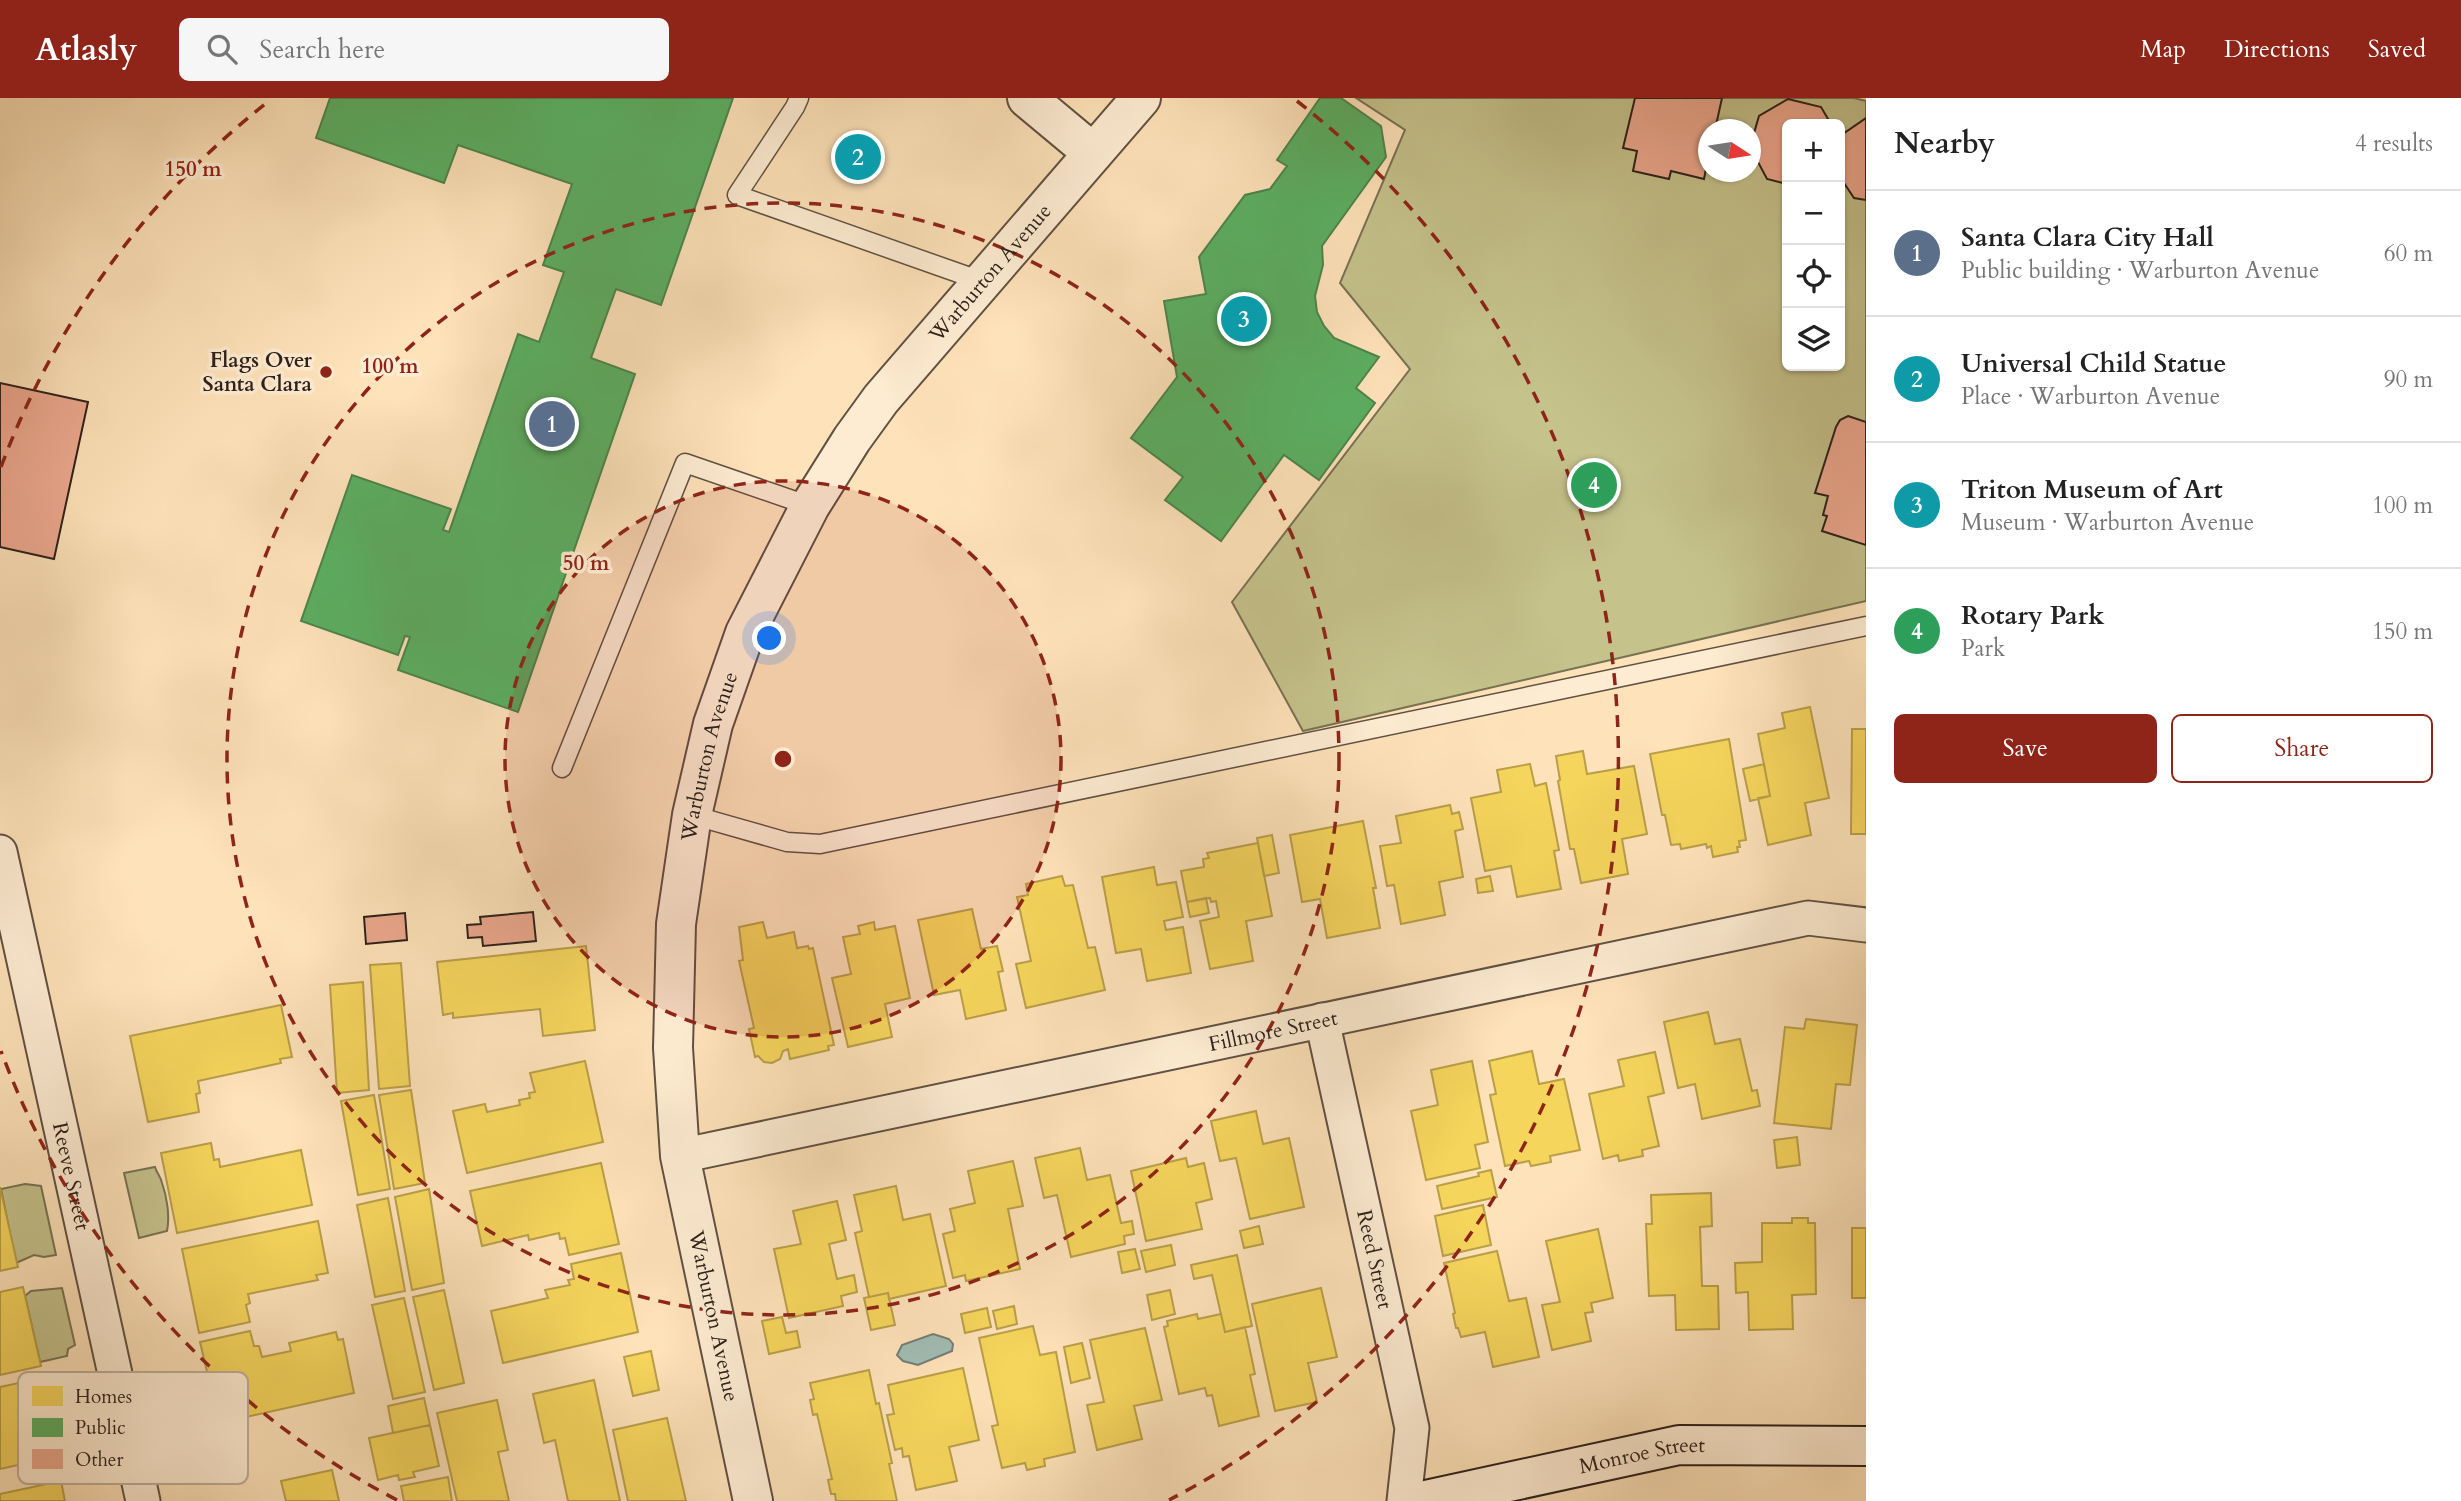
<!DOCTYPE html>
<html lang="en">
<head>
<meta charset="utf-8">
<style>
  body { margin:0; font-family:Cardo,serif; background:#f6f6f6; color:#222 }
  .controls { position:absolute; right:21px; top:21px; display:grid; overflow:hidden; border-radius:10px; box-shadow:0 2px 5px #0004 }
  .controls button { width:63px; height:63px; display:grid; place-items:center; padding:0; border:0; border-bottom:2px solid #e0e0e0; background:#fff; color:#222; font:35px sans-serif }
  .compass { position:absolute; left:1698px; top:21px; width:63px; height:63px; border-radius:50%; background:#fff; box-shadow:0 2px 5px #0004; rotate:102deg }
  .you { position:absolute; left:770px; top:541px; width:24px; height:24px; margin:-18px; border:5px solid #fff; border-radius:50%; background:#1a73e8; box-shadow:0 0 0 10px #1a73e833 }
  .badge { display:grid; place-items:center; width:46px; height:46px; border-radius:50%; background:#8f2418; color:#fff; font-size:23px; font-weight:700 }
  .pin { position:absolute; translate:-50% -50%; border:4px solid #fff; box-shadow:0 2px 7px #0006 }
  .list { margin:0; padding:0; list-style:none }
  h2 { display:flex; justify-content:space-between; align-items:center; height:91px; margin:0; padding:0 28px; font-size:30px }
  h2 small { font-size:23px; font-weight:400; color:#767676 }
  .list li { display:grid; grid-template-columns:46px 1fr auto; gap:21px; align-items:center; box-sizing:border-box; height:126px; padding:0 28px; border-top:2px solid #e0e0e0 }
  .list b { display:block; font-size:26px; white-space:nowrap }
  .list p { margin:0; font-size:23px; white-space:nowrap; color:#767676 }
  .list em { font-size:23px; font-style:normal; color:#767676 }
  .actions { display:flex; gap:14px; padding:21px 28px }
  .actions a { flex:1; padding:16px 0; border:2px solid #8f2418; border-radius:10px; text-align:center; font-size:24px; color:#8f2418 }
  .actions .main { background:#8f2418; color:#fff }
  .icon { flex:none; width:38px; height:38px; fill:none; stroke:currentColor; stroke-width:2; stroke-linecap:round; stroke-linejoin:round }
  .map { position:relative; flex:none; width:1866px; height:1403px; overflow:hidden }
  header { display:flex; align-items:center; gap:42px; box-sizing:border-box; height:98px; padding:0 35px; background:#8f2418; color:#fff }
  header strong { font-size:33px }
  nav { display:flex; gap:38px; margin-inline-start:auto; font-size:24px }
  .search { width:490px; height:63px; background:#f6f6f6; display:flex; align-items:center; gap:18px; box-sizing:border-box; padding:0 24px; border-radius:10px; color:#767676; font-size:26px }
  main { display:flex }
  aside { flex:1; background:#fff }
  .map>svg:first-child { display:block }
  .green { fill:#c5c28c; stroke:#787254; stroke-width:2; fill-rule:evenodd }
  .water { fill:#a1bdb5; stroke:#727f78; stroke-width:2 }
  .homes { fill:#f6d55c; stroke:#b99f49; stroke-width:2 }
  .public { fill:#5aae61; stroke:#4c844c; stroke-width:2 }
  .building { fill:#eca88e; stroke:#2c211c; stroke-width:2 }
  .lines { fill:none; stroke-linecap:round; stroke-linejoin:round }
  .service-casing { stroke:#605143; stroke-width:21 }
  .minor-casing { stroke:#605143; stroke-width:37 }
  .tertiary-casing { stroke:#605143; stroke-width:42 }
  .secondary-casing { stroke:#2c211c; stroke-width:42 }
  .service { stroke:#feecd2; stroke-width:18 }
  .minor { stroke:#feecd2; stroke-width:33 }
  .tertiary { stroke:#feecd2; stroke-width:38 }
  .secondary { stroke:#feecd2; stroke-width:38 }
  .ring { fill:none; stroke:#8f2418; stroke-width:3.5; stroke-dasharray:12 9 }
  .poi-dot { fill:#8f2418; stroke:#feecd2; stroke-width:2.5 }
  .labels { text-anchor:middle; stroke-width:7; stroke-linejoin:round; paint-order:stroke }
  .street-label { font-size:21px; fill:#2c211c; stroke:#feecd2 }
  .poi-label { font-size:21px; font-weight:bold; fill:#2c211c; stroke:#feecd2; text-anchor:end }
  .key { fill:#feecd2; stroke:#bfaf9b; stroke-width:2 }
  .key-label { font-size:19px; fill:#2c211c }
  .centre { fill:#8f2418; stroke:#feecd2; stroke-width:3.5 }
  .ring-label { font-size:21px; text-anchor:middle; font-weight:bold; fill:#8f2418; stroke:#feecd2; stroke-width:7; stroke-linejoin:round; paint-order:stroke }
</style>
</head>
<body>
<header>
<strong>Atlasly</strong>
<div class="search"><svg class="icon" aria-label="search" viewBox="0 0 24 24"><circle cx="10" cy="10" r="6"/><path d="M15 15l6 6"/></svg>Search here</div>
<nav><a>Map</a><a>Directions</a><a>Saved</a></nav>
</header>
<main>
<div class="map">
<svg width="1866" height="1403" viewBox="0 0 1866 1403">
  <rect width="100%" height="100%" fill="#fee2b9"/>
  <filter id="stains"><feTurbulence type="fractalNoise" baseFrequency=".00286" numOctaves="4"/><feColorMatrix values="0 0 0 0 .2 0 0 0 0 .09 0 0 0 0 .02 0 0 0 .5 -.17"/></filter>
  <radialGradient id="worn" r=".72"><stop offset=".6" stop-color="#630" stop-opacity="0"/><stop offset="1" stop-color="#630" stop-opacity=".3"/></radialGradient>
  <path class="green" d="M1356,0H1854L1866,3V503L1303,633L1232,504L1410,271L1340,185L1405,32ZM1787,26H1840V268H1787ZM1708,32H1750V74H1708Z
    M155,1069C157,1076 161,1079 162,1085C167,1099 170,1118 167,1133L139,1140L124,1075Z
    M25,1086L41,1088L56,1157L44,1159L34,1157L16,1165L1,1091Z
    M62,1190L75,1247L68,1251L67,1258L40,1264L25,1198L31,1193Z"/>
  <path class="water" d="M933,1236L949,1241L953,1246L952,1253L918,1267L903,1263L897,1257L902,1247Z"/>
  <path class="homes" d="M1810,609L1829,700L1805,705L1811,737L1768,747L1758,700L1770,698L1758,636L1785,630L1782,615Z
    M1852,631H1866V736H1851Z
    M1729,641L1746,742L1739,743L1740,749H1737L1738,754L1713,759L1711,748L1707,750L1706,746L1681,751L1680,746L1671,747L1665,717H1662L1650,656Z
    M1583,653L1587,676L1634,668L1647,736L1622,741L1628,776L1581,785L1574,751H1570L1558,683L1560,682L1556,658Z
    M1530,666L1535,688L1546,685L1559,752L1554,753L1561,791L1517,799L1511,768L1485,773L1471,700L1501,694L1497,672Z
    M1764,666L1770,698L1750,703L1743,671Z
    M1450,707L1452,716L1459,714L1463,731L1455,733L1463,779L1439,784L1445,817L1401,826L1394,787L1387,788L1380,748L1401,745L1396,718Z
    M1363,723L1376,790H1373L1380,830L1327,840L1320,801L1302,804L1290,737Z
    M1272,737L1279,775L1264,778L1257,740Z
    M1258,745L1272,818L1246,823L1253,863L1210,871L1200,823L1219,819L1216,803L1211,804L1210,800L1187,804L1181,773L1204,769L1203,761L1209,760L1207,755Z
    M1154,769L1157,787L1176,784L1183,819L1164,823L1166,832L1183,829L1191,875L1147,883L1141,851L1116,855L1102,779Z
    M1062,778L1065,788L1073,787L1088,850L1095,849L1105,892L1026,910L1016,866L1031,863L1017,799L1028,797L1026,786Z
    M1490,778L1493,793L1478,795L1476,781Z
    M1206,800L1209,815L1190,819L1187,804Z
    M972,811L981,851L997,848L1003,873L998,874L1006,912L966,921L960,892L934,897L918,822Z
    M763,824L767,840L794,834L797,850L808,848L809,851L813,850L834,947L828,948L829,952L790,961L788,951L783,953L780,961L772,965L764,964L758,958L755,959L749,931L754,930L739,863L743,862L739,829Z
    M874,824L875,832L895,828L910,900L885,906L892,939L848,949L832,880L851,876L843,839L860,836L858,828Z
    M586,848L595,932L543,938L540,911L453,920V915L443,917L437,864Z
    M401,865L410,988L379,991L370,867Z
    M363,884L369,992L337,995L330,887Z
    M281,907L292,959L280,961L281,965L198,983L200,995L196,996L199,1014L148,1024L130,938Z
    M1708,914L1715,946L1740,941L1752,993L1757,992L1760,1008L1702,1021L1695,986L1678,990L1664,924Z
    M1806,921L1857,927L1850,987L1836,986L1831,1031L1774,1025L1785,929L1804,931Z
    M1532,953L1539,986L1564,981L1580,1052L1550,1058L1551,1064L1531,1068L1529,1063L1505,1068L1490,997L1496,996L1489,963Z
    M1655,954L1664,995L1648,999L1659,1048L1642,1052L1643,1058L1619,1063L1618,1057L1603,1061L1589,996L1624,988L1618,962Z
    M585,963L603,1044L467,1075L453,1013L485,1006L487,1014L520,1007L519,1002L530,1000L529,995L535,994L530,975Z
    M1472,963L1488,1044L1475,1047L1480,1070L1426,1082L1411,1013L1438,1007L1431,972Z
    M411,992L425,1085L394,1091L379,997Z
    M374,997L390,1091L358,1097L341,1003Z
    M1256,1013L1263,1046L1289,1040L1304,1109L1250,1121L1236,1060L1220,1063L1211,1023Z
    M1797,1039L1800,1067L1777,1070L1774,1042Z
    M211,1045L214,1062L219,1061L220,1069L301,1052L312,1107L177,1135L161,1055Z
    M1080,1050L1087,1082L1110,1077L1121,1125L1132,1123L1134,1136L1124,1138L1125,1146L1071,1159L1057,1097L1044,1100L1035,1060Z
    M1186,1060L1188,1069L1204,1065L1212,1101L1196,1105L1202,1131L1146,1143L1131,1073Z
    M1013,1063L1023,1108L1008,1111L1020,1171L966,1183L965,1177L953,1180L943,1136L955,1133L950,1111L975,1105L968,1073Z
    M601,1065L619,1146L569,1157L565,1140L560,1141L559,1135L529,1142L528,1137L482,1148L470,1093Z
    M1491,1072L1497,1099L1442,1111L1437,1088L1479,1078L1478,1075Z
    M896,1088L903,1122L930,1116L946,1188L889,1201L888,1195L869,1199L855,1135L862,1133L854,1097Z
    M0,1089L18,1169L0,1173Z
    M429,1091L444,1185L412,1192L395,1099Z
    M1711,1095L1712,1128L1700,1129L1702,1188H1718L1719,1231L1676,1232L1675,1197L1649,1198L1646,1126H1652L1651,1097Z
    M388,1100L405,1193L375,1199L357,1107Z
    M837,1103L846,1142L829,1146L837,1181L854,1177L857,1194L841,1198L843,1208L789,1220L774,1151L801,1146L793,1113Z
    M1483,1107L1491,1147L1443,1158L1435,1118Z
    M1792,1120H1808V1125H1815L1816,1196L1792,1197L1793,1231L1749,1232L1748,1194L1736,1195L1735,1165L1762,1164V1125H1792Z
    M318,1123L328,1175L316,1177L318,1182L248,1196L250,1205L246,1207L250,1224L199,1235L182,1151Z
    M1259,1128L1263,1146L1244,1150L1240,1133Z
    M1852,1130H1866V1200H1852Z
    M1598,1131L1613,1200L1591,1205L1593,1214L1585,1215L1591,1243L1552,1252L1542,1207L1560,1204L1546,1143Z
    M1171,1147L1175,1167L1146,1174L1141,1153Z
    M1135,1151L1140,1171L1122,1175L1118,1154Z
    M1497,1153L1509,1203L1526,1200L1539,1259L1493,1269L1485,1234L1461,1239L1458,1230H1456L1453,1216L1455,1215L1444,1165Z
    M621,1155L638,1234L503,1265L491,1213L548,1200L545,1192L570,1187L568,1182L574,1181L571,1166Z
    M1237,1157L1252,1228L1225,1234L1212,1177L1194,1181L1191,1167Z
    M23,1189L41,1268L0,1277V1194Z
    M1321,1190L1337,1259L1308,1265L1317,1304L1275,1313L1252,1206Z
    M444,1192L464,1285L434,1292L413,1199Z
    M1170,1192L1175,1216L1152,1222L1147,1197Z
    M888,1195L895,1227L871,1232L864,1200Z
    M404,1200L425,1294L393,1301L372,1207Z
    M1014,1208L1017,1226L997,1231L993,1213Z
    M987,1210L991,1229L965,1235L961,1216Z
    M1197,1216L1198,1221L1221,1216L1225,1234L1245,1229L1255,1276L1250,1277L1259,1318L1219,1328L1212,1297L1207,1298L1205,1290L1179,1296L1164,1229L1168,1228L1167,1223Z
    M782,1219L786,1235L797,1233L800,1249L769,1256L762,1223Z
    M1033,1228L1040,1257L1056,1254L1075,1354L1044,1361L1045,1368L1027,1372L1025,1365L1002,1370L992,1328L998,1327L979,1240Z
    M1145,1230L1162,1302L1134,1308L1142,1341L1097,1352L1087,1307L1104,1304L1090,1242Z
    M250,1233L254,1248H259L262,1259L291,1253L289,1245L336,1234L338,1242L343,1241L354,1295L219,1325L200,1244Z
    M1082,1245L1090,1280L1071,1285L1064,1249Z
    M651,1253L659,1292L633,1298L624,1259Z
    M963,1270L979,1342L949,1349L957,1383L916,1392L909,1358L903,1359L902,1350L895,1352L887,1317L894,1316L888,1287Z
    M869,1272L876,1306L879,1305L892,1365L889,1366L897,1403H836L835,1396H831L828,1382L832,1381L817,1316L813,1317L810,1302L814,1301L810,1285Z
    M42,1280L59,1358L0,1371V1289Z
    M594,1282L620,1403H568L555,1342L544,1345L533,1296Z
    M424,1300L430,1327L393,1335L388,1308Z
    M497,1302L508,1352L498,1354L509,1403H457L437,1315Z
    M667,1320L686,1403H628L613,1332Z
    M430,1327L439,1368L413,1374L415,1379L399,1382L398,1377L378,1382L369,1340Z
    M332,1372L339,1403H286L281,1383Z
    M448,1379L452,1403H404L401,1388Z
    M61,1383L65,1403H0V1396Z"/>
  <path class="public" d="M330,0H733L661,207L616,191L591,260L635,276L518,614L398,572L410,539L405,538L398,557L301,523L352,377L451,411L443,432L449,434L518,236L539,244L564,174L543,167L572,86L458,47L444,85L316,40Z
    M1320,0H1341L1381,28L1386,59L1322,148L1323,167L1315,198L1317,214L1324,228L1334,240L1379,259L1356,290L1375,305L1319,382L1284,357L1221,443L1165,402L1183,379L1131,340L1177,279L1164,203L1206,196L1199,159L1245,97L1270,91L1287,68L1277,62Z"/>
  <path class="building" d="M1635,0H1722L1715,32H1708V61L1704,81L1671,73L1669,81L1633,73L1637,53L1623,50Z
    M1788,1L1821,9L1831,26H1787V86L1767,81L1750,49L1759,18Z
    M1866,20V102L1854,100L1840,79V38Z
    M0,285L88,304L54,461L0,449Z
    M1848,318L1866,324V447L1822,433L1827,418L1823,417L1828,398L1815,395L1836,329L1840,322Z
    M533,814L536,843L483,848L482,839L468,840L467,827L481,826L480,819Z
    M405,815L407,842L366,846L364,819Z"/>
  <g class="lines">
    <defs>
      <path id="service" d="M799,0L795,9L737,97L984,184
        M562,670L685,365L810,408
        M692,717L787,744L820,746L1866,528"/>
      <g id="minor">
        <path id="s1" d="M0,754L143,1403"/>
        <path id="s2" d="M1322,922L1412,1330L1404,1403"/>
        <path id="s3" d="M680,1058L1808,820L1866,827"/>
      </g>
      <g id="tertiary">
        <path d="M1027,0L1093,55"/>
        <path id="s4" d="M753,1403L680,1058L673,950L676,826L692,717L713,626L745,535L810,408L852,341L881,301L1141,0"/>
      </g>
      <g id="secondary">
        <path id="s5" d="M1421,1403L1679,1347L1866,1348"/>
      </g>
    </defs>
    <use href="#service" class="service-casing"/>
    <use href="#minor" class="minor-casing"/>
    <use href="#tertiary" class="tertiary-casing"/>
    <use href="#secondary" class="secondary-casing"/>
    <use href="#service" class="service"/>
    <use href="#minor" class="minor"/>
    <use href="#tertiary" class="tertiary"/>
    <use href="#secondary" class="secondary"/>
  </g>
  <circle cx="783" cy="661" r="278" fill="#8f2418" fill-opacity=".12"/>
  <g class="ring">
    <circle cx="783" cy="661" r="278"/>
    <circle cx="783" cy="661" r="556"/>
    <path d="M397 1402A835 835 0 0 1 1 953M1 369A835 835 0 0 1 269 3M1297 3A835 835 0 0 1 1169 1402"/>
  </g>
  <circle class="poi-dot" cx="326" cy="274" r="7"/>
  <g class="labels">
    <g class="street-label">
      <text dy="7" stroke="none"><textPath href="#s4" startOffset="1323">Warburton Avenue</textPath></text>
      <text dy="7" stroke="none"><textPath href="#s4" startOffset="756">Warburton Avenue</textPath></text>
      <text dy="7" stroke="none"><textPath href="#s3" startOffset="606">Fillmore Street</textPath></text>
      <text dy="7" stroke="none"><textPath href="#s1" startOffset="332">Reeve Street</textPath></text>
      <text dy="7" stroke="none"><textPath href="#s2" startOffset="245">Reed Street</textPath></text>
      <text transform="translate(714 1218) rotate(78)" y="7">Warburton Avenue</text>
      <text dy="7" stroke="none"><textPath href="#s5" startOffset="226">Monroe Street</textPath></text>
    </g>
    <g class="poi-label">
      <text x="312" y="269">Flags Over<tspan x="312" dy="24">Santa Clara</tspan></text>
    </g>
  </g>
  <rect x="18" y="1274" width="230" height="112" rx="10" class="key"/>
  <rect x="32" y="1288" width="31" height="20" fill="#f6d55c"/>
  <rect x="32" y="1320" width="31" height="19" fill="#5aae61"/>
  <rect x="32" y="1351" width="31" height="20" fill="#eca88e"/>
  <g class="key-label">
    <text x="75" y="1305">Homes</text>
    <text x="75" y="1336">Public</text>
    <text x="75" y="1368">Other</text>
  </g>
  <circle cx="783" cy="661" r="10" class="centre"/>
  <g class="ring-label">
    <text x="193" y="78">150 m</text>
    <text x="390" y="275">100 m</text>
    <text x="586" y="472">50 m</text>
  </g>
  <rect width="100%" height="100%" filter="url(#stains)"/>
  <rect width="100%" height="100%" fill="url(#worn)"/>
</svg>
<div class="controls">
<button>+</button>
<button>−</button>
<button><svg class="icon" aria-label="locate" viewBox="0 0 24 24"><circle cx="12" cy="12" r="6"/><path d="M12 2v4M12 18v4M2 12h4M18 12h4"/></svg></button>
<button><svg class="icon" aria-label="layers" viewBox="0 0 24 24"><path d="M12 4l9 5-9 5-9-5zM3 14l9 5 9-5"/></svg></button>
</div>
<svg class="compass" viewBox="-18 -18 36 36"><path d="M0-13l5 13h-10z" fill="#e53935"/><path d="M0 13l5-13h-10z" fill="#767676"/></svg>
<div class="you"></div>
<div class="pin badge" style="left:552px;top:326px;background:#5c6f8a">1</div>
<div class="pin badge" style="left:858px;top:59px;background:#0f9aa8">2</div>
<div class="pin badge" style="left:1244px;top:221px;background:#0f9aa8">3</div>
<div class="pin badge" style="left:1594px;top:387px;background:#2e9e5b">4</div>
</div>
<aside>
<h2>Nearby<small>4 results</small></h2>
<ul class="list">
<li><span class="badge" style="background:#5c6f8a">1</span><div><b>Santa Clara City Hall</b><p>Public building · Warburton Avenue</p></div><em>60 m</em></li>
<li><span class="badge" style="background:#0f9aa8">2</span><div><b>Universal Child Statue</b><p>Place · Warburton Avenue</p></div><em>90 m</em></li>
<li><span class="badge" style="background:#0f9aa8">3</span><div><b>Triton Museum of Art</b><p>Museum · Warburton Avenue</p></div><em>100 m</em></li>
<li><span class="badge" style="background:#2e9e5b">4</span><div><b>Rotary Park</b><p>Park</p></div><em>150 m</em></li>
</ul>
<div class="actions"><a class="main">Save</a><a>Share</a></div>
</aside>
</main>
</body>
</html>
